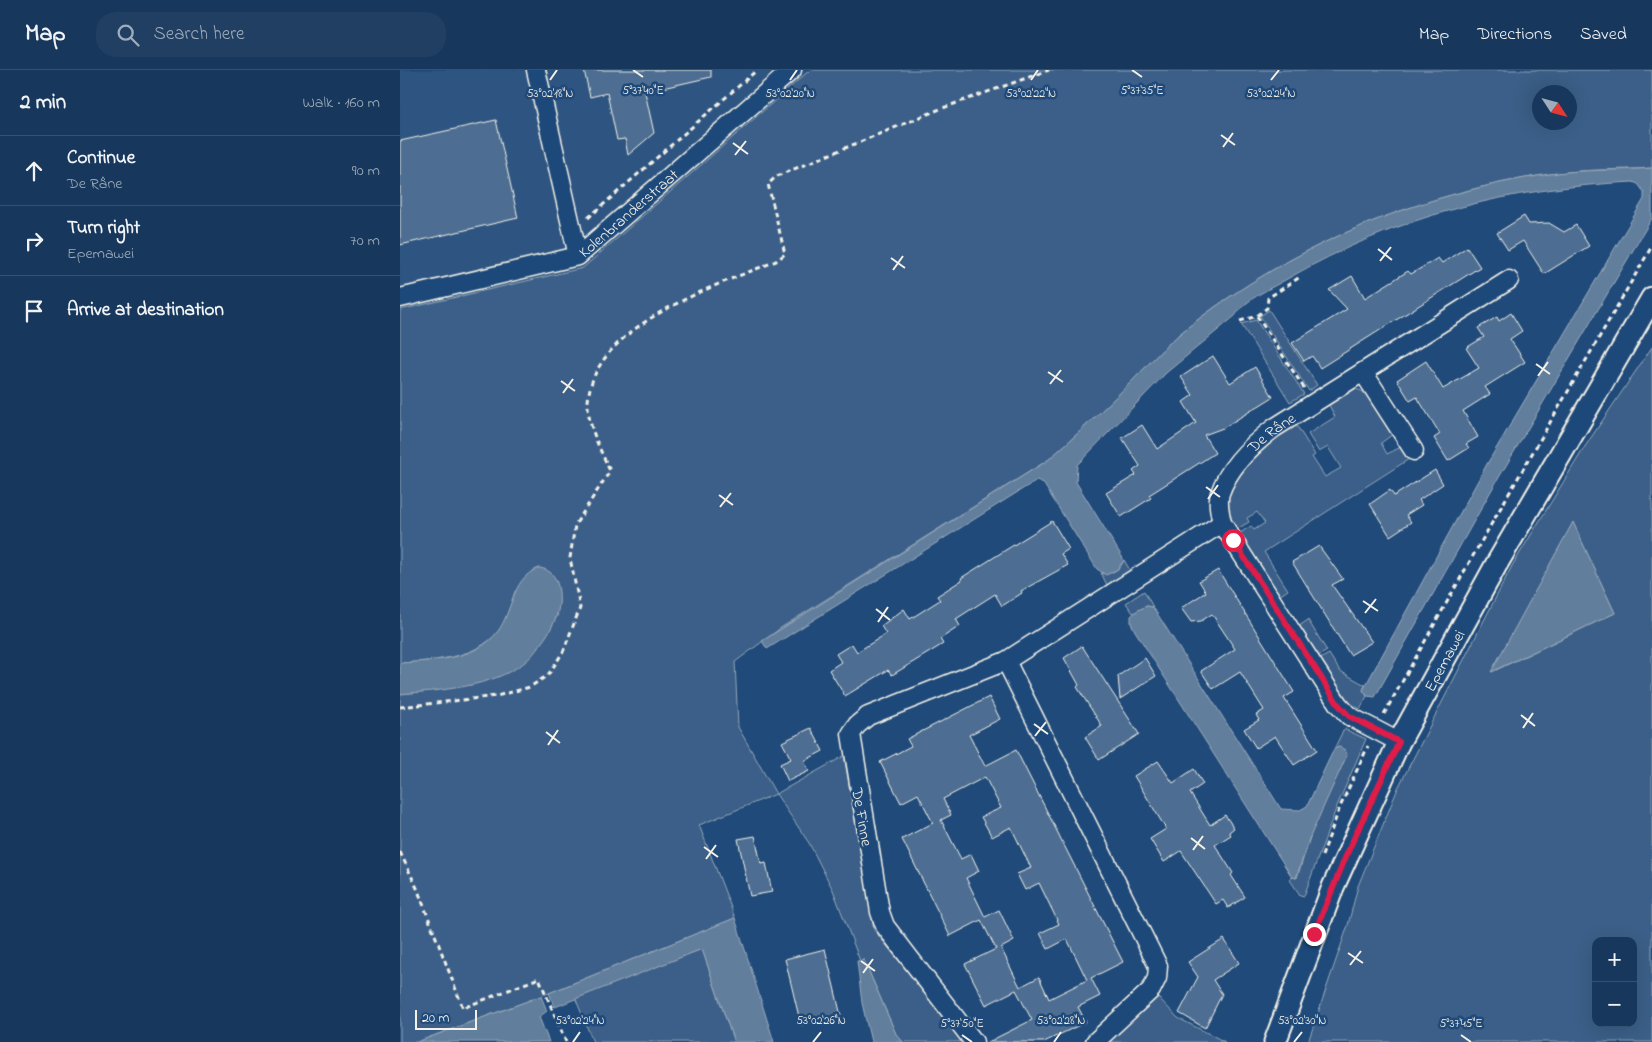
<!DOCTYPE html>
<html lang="en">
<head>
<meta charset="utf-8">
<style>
  body { margin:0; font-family:"Indie Flower",sans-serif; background:#203f62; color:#f1f3f6 }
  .controls { position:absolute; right:15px; bottom:15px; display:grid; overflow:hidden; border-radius:10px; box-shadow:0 5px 20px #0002 }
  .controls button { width:45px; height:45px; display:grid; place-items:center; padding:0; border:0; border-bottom:1px solid #365272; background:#17385c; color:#f1f3f6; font:25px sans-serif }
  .compass { position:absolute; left:1132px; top:15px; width:45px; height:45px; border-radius:50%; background:#17385c; box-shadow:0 5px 20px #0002; rotate:126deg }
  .scale { position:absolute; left:15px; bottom:12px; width:62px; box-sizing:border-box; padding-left:5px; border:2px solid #f4f1e8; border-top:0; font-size:14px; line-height:18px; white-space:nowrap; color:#f4f1e8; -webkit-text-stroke:4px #1f4a7a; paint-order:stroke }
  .stop { position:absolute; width:15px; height:15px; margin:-11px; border:4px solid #e11d48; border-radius:50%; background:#fff }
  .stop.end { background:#e11d48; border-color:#fff; box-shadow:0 1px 5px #0008 }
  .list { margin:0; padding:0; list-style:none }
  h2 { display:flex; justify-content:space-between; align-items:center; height:65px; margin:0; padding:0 20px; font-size:21px }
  h2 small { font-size:16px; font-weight:400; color:#9eacbb }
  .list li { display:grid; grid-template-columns:32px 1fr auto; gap:15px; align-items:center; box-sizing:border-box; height:70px; padding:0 20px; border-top:1px solid #365272 }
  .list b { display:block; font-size:19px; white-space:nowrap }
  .list p { margin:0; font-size:16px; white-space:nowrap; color:#9eacbb }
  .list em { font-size:16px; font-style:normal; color:#9eacbb }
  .icon { flex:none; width:28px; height:28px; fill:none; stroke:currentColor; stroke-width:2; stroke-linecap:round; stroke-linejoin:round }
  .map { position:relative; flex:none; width:1252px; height:972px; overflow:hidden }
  header { display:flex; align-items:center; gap:30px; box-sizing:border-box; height:70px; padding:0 25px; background:#17385c; border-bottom:1px solid #365272 }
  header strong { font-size:24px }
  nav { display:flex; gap:28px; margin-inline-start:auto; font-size:18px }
  .search { width:350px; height:45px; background:#203f62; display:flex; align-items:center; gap:12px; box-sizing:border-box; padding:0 18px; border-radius:20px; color:#9eacbb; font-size:19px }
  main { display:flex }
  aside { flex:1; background:#17385c }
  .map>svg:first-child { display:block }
  .built { fill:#2d5581 }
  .green { fill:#3a5f88; stroke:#97a8b8; fill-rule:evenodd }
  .water { fill:#627e9d; stroke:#9cacbb }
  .building { fill:#4d6e92; stroke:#f4f1e8; fill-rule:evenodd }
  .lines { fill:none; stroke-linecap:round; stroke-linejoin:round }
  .minor-casing { stroke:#f4f1e8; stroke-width:21 }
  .tertiary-casing { stroke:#f4f1e8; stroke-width:25 }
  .path { stroke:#f4f1e8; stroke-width:3; stroke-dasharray:5 4; stroke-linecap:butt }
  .minor { stroke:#1f4a7a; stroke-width:18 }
  .tertiary { stroke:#1f4a7a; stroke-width:21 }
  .route { stroke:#e11d48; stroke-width:6 }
  .ticks { fill:none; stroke:#f4f1e8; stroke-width:2 }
  .labels { text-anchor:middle; stroke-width:5; stroke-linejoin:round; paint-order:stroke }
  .street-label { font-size:16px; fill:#f4f1e8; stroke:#1f4a7a }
  .ticks-label { font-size:12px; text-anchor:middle; fill:#f4f1e8; stroke:#1f4a7a; stroke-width:5; stroke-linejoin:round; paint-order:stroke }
</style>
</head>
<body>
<header>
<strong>Map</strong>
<div class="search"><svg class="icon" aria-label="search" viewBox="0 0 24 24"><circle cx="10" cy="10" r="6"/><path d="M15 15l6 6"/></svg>Search here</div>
<nav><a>Map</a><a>Directions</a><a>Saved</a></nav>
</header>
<main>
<aside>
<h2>2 min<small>Walk · 160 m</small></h2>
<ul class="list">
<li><svg class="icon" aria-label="ahead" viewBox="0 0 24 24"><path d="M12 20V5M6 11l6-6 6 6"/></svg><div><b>Continue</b><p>De Râne</p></div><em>90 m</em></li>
<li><svg class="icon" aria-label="right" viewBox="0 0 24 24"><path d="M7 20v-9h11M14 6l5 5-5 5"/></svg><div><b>Turn right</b><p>Epemawei</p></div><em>70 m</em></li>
<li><svg class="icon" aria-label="arrive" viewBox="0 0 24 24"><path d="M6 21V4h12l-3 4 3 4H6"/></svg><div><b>Arrive at destination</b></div></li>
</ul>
</aside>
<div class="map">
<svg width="1252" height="972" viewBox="0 0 1252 972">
  <rect width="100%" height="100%" fill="#1f4a7a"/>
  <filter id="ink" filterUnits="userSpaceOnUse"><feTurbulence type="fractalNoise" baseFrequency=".02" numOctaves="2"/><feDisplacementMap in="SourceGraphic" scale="10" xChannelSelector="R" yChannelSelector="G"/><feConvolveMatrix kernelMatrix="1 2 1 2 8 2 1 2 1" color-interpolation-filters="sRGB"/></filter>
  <g filter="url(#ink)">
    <path class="built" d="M0,0H425L0,351Z"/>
    <path class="green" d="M410,0H1252V98C1218,100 1184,99 1150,104C1015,124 888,177 782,262C765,276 749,294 733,310C705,338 677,365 648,390L382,557L335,592L338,657L376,724L444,686L474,860L565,972H503L496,964L464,890L460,891L433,820L409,773L376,724L299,755L335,848L149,923L17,972H0V624C71,616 124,616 158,544L115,521C110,537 106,555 93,567C70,589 30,591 0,593V240L183,198ZM1140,22H1170V52H1140Z
      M869,240L917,315L909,321L860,246Z
      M856,250L904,324L890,332L841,254Z
      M1252,277V972H908L948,855L958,816L998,718L1112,496L1186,375ZM1173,453L1215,543L1092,602ZM1196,871H1233V953H1196Z
      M952,319C972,318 983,349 993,364L981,373L987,384L1001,377L1009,389L864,482L888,520L879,526L840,463L851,456L854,460L865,453L857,442L847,448L849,452L837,459C834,454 829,448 827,442C818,409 872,370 895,353L915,385L912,387L925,407L941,398L928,377L919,382L908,364L935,347L928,333Z
      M724,490L731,502L708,517L701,503C710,506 721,499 724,490Z
      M744,521L753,537L747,536L733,543L726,533Z
      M908,550L927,581L918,586L899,556Z
      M929,584L940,601L965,615L963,620L967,626L960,639L948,632L920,589Z
      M944,659L966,669L937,736L904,826L900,825L890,810L892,807L897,808L939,677L934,679Z
      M302,879L334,972H193L175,927Z
      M757,926L778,948L825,972H707Z"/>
    <path class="water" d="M1252,98V148L1091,421L975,627L967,626L963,620L1087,394L1244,129V122L1238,114L1233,112C1106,118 997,146 887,209C870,219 845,229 835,246L766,303L677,395L676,412L724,490L718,499L706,505L697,499L643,413L637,410L367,579L362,571L648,390C677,365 705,338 733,310C749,294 765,276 782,262C888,177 1015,124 1150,104C1184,99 1218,101 1252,98Z
      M1173,452L1215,543L1091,602Z
      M139,498C152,499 158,510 159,522C161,540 155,553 145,568C139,576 133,586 125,592C91,618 41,620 0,624V593C30,591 72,590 94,566C114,545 109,509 139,498Z
      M747,536L753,537L881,739L900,740L907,736L934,679L939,677L945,680L947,685L909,769L896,808L892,807L735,561L731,553V546L738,540Z
      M335,848L374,972H334L302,879L155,937L149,923Z
      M464,890L496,964L503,972H471L462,933L457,891Z
      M141,926L147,941L139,947L149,972H17Z"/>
    <path class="building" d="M184,0H311V7L245,22L254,63L228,85L225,69L217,70L207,23L190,27Z
      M96,50L118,148L0,175V71Z
      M1124,146L1129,154L1149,153L1164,162L1176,155L1189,176L1144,204L1123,171L1108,180L1097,163Z
      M1067,177L1080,197L920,298L912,286L904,291L892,273L947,239L929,220L952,206L965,228L1008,201L1011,204L1038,188L1042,193Z
      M1111,243L1122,261L1110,269L1125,292L1085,317L1090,324L1063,341L1078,367L1066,374L1069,378L1048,391L1034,368L1040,364L1017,327L1010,331L997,310L1026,291L1043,319L1079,298L1066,278L1084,267L1078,258L1097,247L1099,251Z
      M813,286L830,313L855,297L873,327L823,358L804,365L815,383L749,425L751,428L721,447L706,423L736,405L733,401L740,396L722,368L742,355L757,379L796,353L783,332L793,325L781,307Z
      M1035,400L1043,414L1019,430L1022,435L1006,445L1011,452L990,466L970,434L990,420L994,426Z
      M652,451L669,479L661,484L668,495L621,521L622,523L602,536L595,524L556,549L560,556L540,569L543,574L492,605L488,600L445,626L429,600L441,592L436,584L452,574L457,582L486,564L481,556L504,539L510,549L540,530L537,526L562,510L561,508Z
      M919,476L943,509L932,515L972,572L950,585L892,492Z
      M818,500L894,622L884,628L917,680L894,695L875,666L856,678L844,659L859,650L856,645L864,640L840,602L813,619L801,601L835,579L812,544L801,551L791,552L781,538L806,522L799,511Z
      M682,576L739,664L699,690L685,667L702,656L677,617L679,615L664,588Z
      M745,588L756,606L720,629L718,606Z
      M589,627L600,649L569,665L585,696L616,680L723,892L691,908L700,926L678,937L686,952L644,972H588L632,950L616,920L586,935L565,894L596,879L581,850L550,866L502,769L533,753L518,724L501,733L480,692L511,676L507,669ZM585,707L601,738L581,747L592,767L611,757L631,798L617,804L625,820L639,813L659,854L640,863L648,879L667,869L687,910L649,929L639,907L620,917L601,878L614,871L599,840L585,847L566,808L579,801L571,784L561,789L541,750L551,745L543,729Z
      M411,658L423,681L404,691L409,701L388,711L380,694L391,689L382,672Z
      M758,691L773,713L794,699L803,714L790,723L810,755L825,745L834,758L829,762L831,765L815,775L833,803L831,805L845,827L828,838L823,830L816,834L781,781L764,792L750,769L766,759L734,706Z
      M355,766L361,794L366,793L372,822L350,826L338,769Z
      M824,869L839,893L813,910L822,924L805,958L779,943L798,907L788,892Z
      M425,879L441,946L401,955L385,889Z"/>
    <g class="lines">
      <defs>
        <g id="minor">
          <path d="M136,0L178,186"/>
          <path id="s1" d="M0,228L178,186L392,0"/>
          <path d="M963,302L1014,381"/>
          <path d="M606,591L758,896L757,908L751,920L695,972"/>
          <path id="s2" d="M999,672L949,646L938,634L822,453C820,443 817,433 820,423C829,396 853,374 874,358L1109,210"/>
          <path d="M574,972L485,856L480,842L451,664L457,655L468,646L606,591L822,453"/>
        </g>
        <g id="tertiary">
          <path id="s3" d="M875,972L933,817L999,672L1096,495L1252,228"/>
        </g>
      </defs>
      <use href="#minor" class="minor-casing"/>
      <use href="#tertiary" class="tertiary-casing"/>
      <path class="path" d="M188,148L357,0
        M857,246L904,318
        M840,251L857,246L867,238L868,228L900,207
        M0,637L97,626L130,617L148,605L163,582L180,538L170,488L175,455L210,401C201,381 187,355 188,332C192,255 316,216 376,191L385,184L368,114L377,106L540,39L649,0
        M984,644L1074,484L1252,176
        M0,782L17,818L63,938L139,908L166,972
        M922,786L940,737L968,676"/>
      <use href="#minor" class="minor"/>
      <use href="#tertiary" class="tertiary"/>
    </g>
  </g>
  <g class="lines" filter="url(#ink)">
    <path class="route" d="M833,470L938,634L949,646L999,672L949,779L914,864"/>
  </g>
  <path class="ticks" d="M233,0L243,7M732,0L742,7M150,10L157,0M390,10L397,0M631,10L638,0M871,10L879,0M821,65L835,75M333,73L348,84M823,77L833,63M335,85L346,71M978,179L992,190M491,188L505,198M980,191L991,177M493,200L503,186M1136,294L1150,304M648,302L663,312M1138,306L1148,292M161,311L175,321M650,314L661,300M163,323L173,309M806,417L820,427M319,425L333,435M808,429L818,415M320,437L331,423M963,531L978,541M476,539L490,550M965,543L976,529M478,552L488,537M1121,645L1135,656M634,654L648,664M1123,658L1133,643M146,662L160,673M635,666L646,652M148,675L158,660M791,768L805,779M304,777L318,787M793,780L803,766M306,789L316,775M948,883L963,893M461,891L475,901M950,895L961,881M463,903L473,889M562,965L572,972M1061,965L1071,972M173,972L180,962M413,972L421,962M654,972L661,962M894,972L902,962"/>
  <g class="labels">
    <g class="street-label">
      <text dy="6" stroke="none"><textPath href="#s1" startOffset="249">Kolenbranderstraat</textPath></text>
      <text dy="6" stroke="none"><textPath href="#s2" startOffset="399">De Râne</textPath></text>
      <text dy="6" stroke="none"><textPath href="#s3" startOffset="418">Epemawei</textPath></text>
      <text transform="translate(463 747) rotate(80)" y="6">De Finne</text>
    </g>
  </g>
  <g class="ticks-label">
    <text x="243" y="24">5°37'40"E</text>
    <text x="742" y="24">5°37'35"E</text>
    <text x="150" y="27">53°02'18"N</text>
    <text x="631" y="27">53°02'22"N</text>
    <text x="871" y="27">53°02'24"N</text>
    <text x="390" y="27">53°02'20"N</text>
    <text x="180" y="954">53°02'24"N</text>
    <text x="421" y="954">53°02'26"N</text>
    <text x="661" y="954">53°02'28"N</text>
    <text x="902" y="954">53°02'30"N</text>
    <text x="562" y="957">5°37'50"E</text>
    <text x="1061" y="957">5°37'45"E</text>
  </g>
</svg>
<div class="controls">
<button>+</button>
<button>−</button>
</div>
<svg class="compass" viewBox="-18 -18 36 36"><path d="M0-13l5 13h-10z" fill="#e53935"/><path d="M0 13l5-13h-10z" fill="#9eacbb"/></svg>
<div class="scale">20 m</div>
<div class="stop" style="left:833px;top:470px"></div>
<div class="stop end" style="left:914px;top:864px"></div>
</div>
</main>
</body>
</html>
